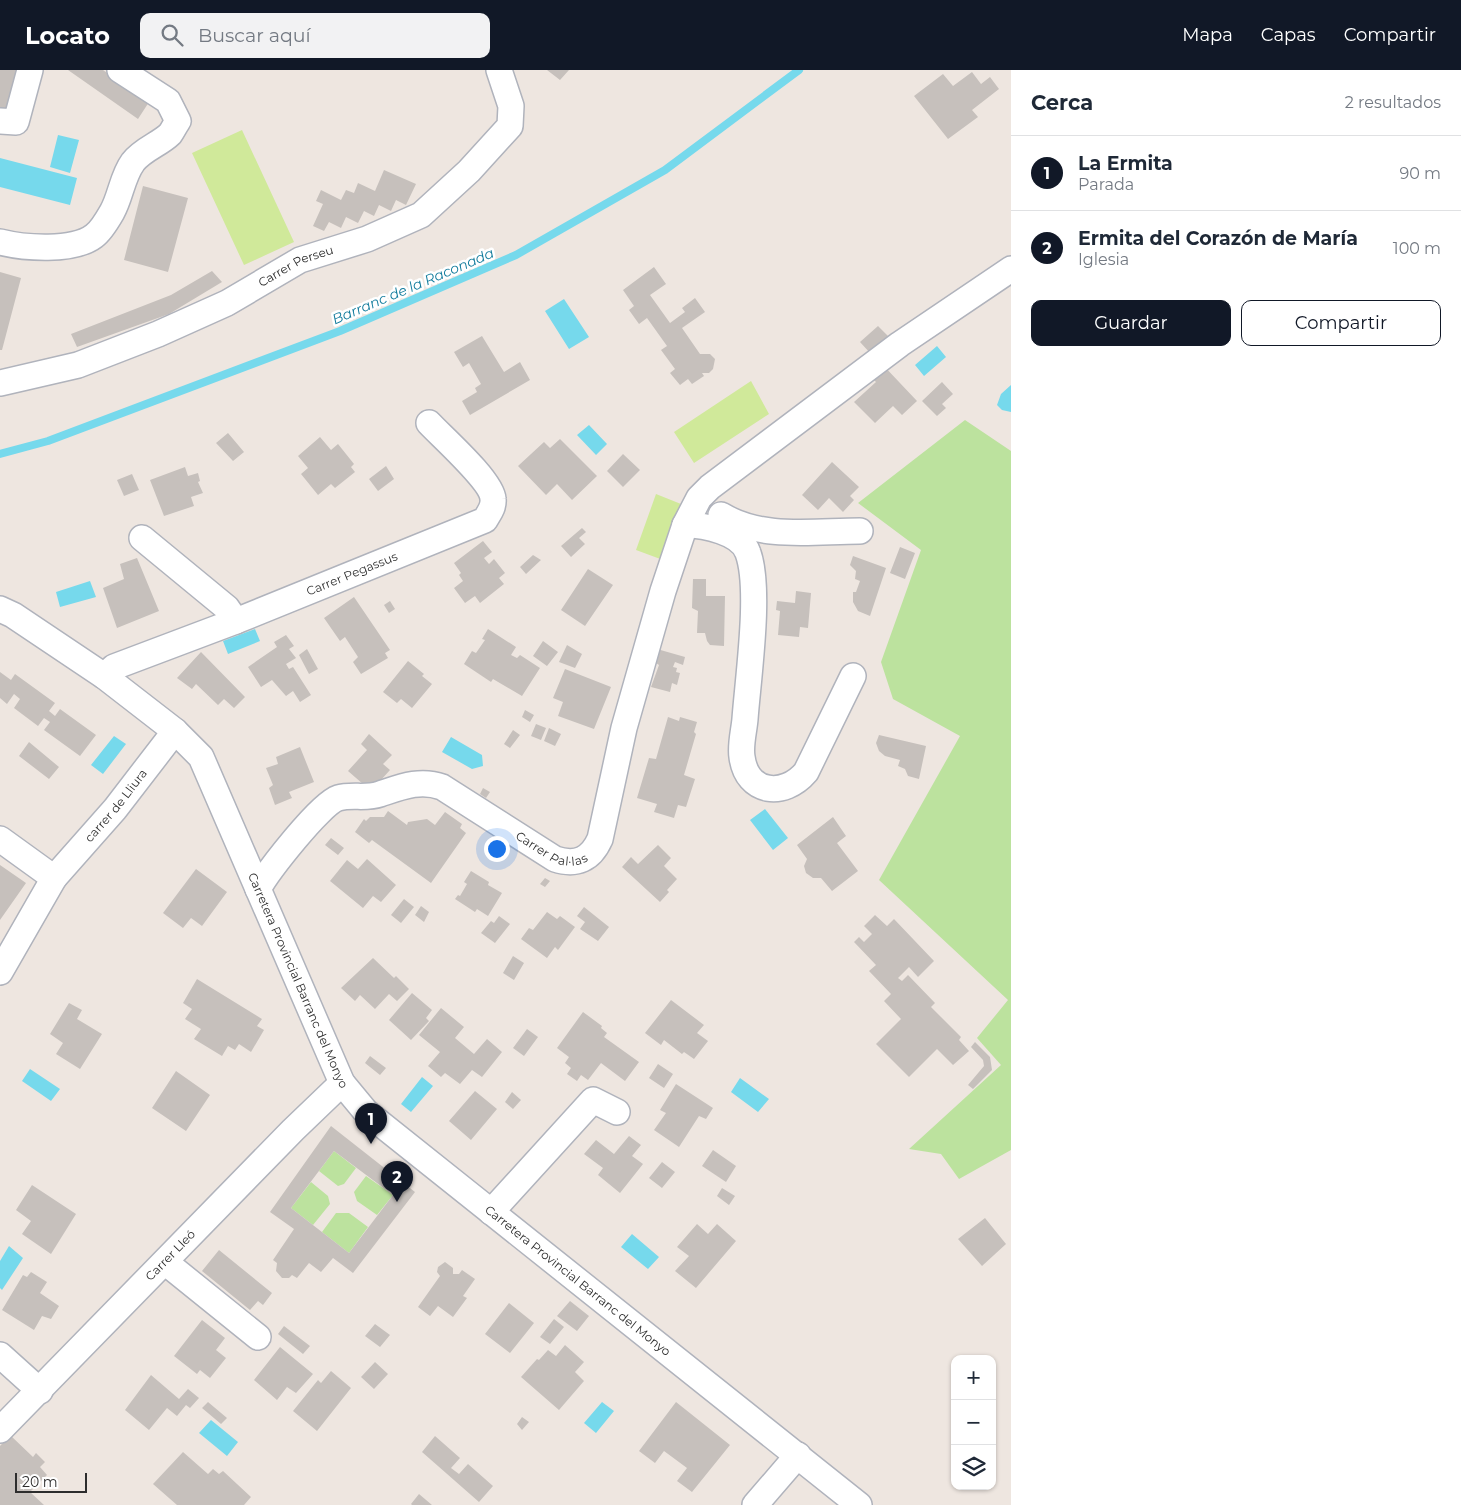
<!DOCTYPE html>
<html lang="es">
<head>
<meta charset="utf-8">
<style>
  body { margin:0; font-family:Montserrat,sans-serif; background:#f2f2f3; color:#1f2937 }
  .controls { position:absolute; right:15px; bottom:15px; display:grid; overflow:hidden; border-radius:10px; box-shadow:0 1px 4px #0004 }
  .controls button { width:45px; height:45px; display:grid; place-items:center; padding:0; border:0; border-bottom:1px solid #e0e1e3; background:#fff; color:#1f2937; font:25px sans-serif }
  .scale { position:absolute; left:15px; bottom:12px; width:72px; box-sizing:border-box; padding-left:5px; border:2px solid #2d2d2d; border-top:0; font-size:14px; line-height:18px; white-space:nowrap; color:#2d2d2d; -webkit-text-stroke:4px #fff; paint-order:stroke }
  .you { position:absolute; left:496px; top:778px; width:18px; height:18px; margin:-12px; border:4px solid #fff; border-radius:50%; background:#1a73e8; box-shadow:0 0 0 8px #1a73e833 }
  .badge { display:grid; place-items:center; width:32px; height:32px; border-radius:50%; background:#111827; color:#fff; font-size:16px; font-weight:700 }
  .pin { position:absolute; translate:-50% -41px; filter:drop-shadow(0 1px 2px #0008) }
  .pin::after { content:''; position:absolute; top:26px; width:18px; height:15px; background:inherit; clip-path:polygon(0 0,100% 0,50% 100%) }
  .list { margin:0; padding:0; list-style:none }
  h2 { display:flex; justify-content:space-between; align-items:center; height:65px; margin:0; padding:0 20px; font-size:21px }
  h2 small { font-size:16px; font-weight:400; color:#747a83 }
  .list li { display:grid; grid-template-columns:32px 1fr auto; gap:15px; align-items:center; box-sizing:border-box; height:75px; padding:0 20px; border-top:1px solid #e0e1e3 }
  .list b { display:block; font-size:19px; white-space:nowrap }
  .list p { margin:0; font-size:16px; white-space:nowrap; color:#747a83 }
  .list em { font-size:16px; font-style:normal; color:#747a83 }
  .actions { display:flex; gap:10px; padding:15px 20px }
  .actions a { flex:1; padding:11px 0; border:1px solid #111827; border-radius:10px; text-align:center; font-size:18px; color:#111827 }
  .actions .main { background:#111827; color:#fff }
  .icon { flex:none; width:28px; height:28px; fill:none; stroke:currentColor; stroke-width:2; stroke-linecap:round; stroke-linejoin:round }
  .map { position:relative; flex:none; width:1011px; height:1435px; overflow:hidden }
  header { display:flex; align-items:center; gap:30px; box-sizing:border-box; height:70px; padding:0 25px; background:#111827; color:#fff }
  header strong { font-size:24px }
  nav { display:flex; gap:28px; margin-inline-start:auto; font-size:18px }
  .search { width:350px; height:45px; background:#f2f2f3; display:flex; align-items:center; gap:12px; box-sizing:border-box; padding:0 18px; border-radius:10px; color:#747a83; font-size:19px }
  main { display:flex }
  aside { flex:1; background:#fff }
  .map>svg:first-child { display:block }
  .green { fill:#bce29e }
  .pitch { fill:#d0e99a }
  .water { fill:#76d9ec }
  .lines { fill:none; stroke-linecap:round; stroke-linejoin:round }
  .stream { stroke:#76d9ec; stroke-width:8 }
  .building { fill:#c6c0bc; fill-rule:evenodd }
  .minor-casing { stroke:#b0b3bc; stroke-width:28 }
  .minor { stroke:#fff; stroke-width:25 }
  .labels { text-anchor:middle; stroke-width:5; stroke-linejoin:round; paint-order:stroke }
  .street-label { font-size:12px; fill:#2d2d2d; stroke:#fff }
  .water-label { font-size:14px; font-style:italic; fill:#117b9c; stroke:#fff }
</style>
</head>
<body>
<header>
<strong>Locato</strong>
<div class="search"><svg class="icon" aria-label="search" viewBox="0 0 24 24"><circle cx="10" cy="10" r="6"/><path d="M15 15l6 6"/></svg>Buscar aquí</div>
<nav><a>Mapa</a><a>Capas</a><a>Compartir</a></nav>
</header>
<main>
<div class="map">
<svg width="1011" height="1435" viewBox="0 0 1011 1435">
  <rect width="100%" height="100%" fill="#eee6e0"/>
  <path class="green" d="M965,350L1011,381V1080L959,1109L941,1084L909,1079L1001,995L977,968L1008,930L879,810L960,666L893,629L881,592L921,480L858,433Z
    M334,1081L356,1098L344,1114L338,1116L319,1101Z
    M366,1106L393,1125L377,1145L357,1131L354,1122Z
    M311,1112L328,1126L330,1134L313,1155L291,1138Z
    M336,1143H349L368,1157L349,1183L322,1162Z"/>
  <path class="pitch" d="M242,60L294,172L244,195L192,83Z
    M751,311L769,344L694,393L674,362Z
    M656,424L681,434L663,490L636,480Z"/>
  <path class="water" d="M58,65L79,70L70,103L50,97Z
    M0,88L77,108L70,135L0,117Z
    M564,229L589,267L569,279L545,241Z
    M937,276L946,287L924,306L915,295Z
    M1011,315V342L1002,340L997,335L1001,324Z
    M589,355L607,374L596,385L577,365Z
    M90,511L96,527L60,537L56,522Z
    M255,559L260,571L228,584L223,571Z
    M114,666L126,674L103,704L91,695Z
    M451,667L482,685L483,696L472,699L442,682Z
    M765,739L788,768L773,780L750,750Z
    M30,999L60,1019L51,1031L22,1011Z
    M422,1007L433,1016L411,1042L401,1034Z
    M740,1008L769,1029L758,1042L731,1022Z
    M632,1164L659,1187L648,1199L621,1177Z
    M9,1176L23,1188L2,1220L0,1218V1191Z
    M602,1332L614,1341L596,1363L584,1353Z
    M211,1350L238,1372L227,1386L199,1363Z"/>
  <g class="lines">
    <path class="stream" d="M0,384L48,371L340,261L516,185L665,100L799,0"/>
  </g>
  <path class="building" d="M0,0H21L9,43L0,40Z
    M68,0H103L149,32L138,49Z
    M547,0H569L560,10Z
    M972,2L981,14L990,7L999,19L972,40L978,47L948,69L914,26L943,4L953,16Z
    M384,100L416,114L406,135L396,130L391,141L379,135L374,146L364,141L358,153L346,147L341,158L329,152L324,161L313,156L323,134L316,131L321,120L341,130L346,120L354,123L358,113L375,121Z
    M143,116L188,128L168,202L124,190Z
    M654,197L666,214L650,225L670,253L685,242L682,238L695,228L705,242L682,258L700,284H710L715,289L713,299L709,303H702L704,306L692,314L688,309L680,315L670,303L675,299L661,280L667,276L647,248L639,254L629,240L634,236L623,220Z
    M212,201L222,212L169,244L77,277L71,264L171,225Z
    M0,202L21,208L2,280H0Z
    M878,256L889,267L871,284L860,272Z
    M482,266L504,302L520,292L530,310L470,345L462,331L477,322L475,318L481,314L469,293L463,297L454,282Z
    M882,294L917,331L902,345L893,336L875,353L854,332L876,312L869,305Z
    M942,312L953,324L942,334L946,338L937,346L922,331Z
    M228,363L244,382L233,391L216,373Z
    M320,367L331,380L338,374L354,394L351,397L355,402L335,418L331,414L318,425L301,404L308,398L298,386Z
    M560,369L597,406L572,430L557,414L546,425L518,396L544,372L550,378Z
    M623,384L640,400L623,417L607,401Z
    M832,392L859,417L850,426L854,430L843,442L829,428L818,440L802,425Z
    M386,396L394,409L378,421L369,409Z
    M185,397L188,406L198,403L200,411L198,412L203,423L191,427L194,436L164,446L150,410Z
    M132,404L139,420L124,426L117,410Z
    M582,458L586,462L579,468L585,474L571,487L561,476Z
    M483,471L492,482L484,488L489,494L494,489L505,503L499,508L504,514L480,533L475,526L465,533L454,518L463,511L459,505L461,503L454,493Z
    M900,477L915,483L905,509L890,503Z
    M533,485L541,490L526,504L520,497Z
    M853,486L886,498L870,546L858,541L853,532V522H856L860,511L855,509L856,501L850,495Z
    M137,488L159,541L117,558L103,518L124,509L120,494Z
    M588,499L613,515L585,556L561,540Z
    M693,509H706V526H725L724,576L710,575L707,571L705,563H697L698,541L692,538Z
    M796,521L811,523L808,558L800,557L799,567L778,565L780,541L776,540L777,531L795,533Z
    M354,527L390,580L385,583L388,588L361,604L353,592L358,587L345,567L340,571L324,548Z
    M390,531L395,539L389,543L384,535Z
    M488,559L516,577L511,585L517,588L520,585L540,598L522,626L493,609L491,612L464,594L472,581L476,583L485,570L482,569Z
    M286,565L294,576L289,579L296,588L286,594L289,599L293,597L311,625L300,632L293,621L286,626L272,610L261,617L248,597L277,577L274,572Z
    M543,571L558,582L547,596L533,586Z
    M567,575L582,584L575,598L559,592Z
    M307,579L318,599L309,604L299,585Z
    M657,579L685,587L683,595L675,592L673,597L677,598L676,602L680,603L677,615L672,613L670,622L651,617L659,595L653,591Z
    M201,582L245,627L234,638L224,629L218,635L196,614L192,619L177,608Z
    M408,591L424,604L422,606L432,614L412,638L401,629L397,633L383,622Z
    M565,599L611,617L594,659L558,646L563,632L553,628Z
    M0,602L11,610L15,604L55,633L49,641L55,646L60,639L96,665L80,686L44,660L50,652L44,648L38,656L14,638L20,629L14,624L7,634L0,628Z
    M525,640L534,645L530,652L522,647Z
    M668,647L679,651L680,647L697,652L694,662L696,664L684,705L695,709L686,737L678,735L674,748L654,742L657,734L637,728L649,688L656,689Z
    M536,654L546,658L541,670L531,666Z
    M549,658L561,664L555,676L544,671Z
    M513,660L520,665L510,678L504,674Z
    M369,664L392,685L383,694L390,700L371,721L348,701L367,680L361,674Z
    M879,665L926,676L919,709L908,706L905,699L898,696L900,690L885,686L879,681L876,673Z
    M29,672L59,697L49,709L19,686Z
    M300,677L314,712L289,722L292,728L275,735L269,718L273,715L266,698L278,694L276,687Z
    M483,718L490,722L486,728L480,724Z
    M388,741L407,755L408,752L427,749L435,755L445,742L462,754L460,758L466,763L431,813L372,770L369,773L355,762L364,749L366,751L370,747H384Z
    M833,747L846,766L837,773L858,801L832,821L821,808H813L806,803L804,796L807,789L797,775Z
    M331,768L344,778L338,785L325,775Z
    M658,775L671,788L664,796L677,809L667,820L669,822L660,832L622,797L631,787L638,794Z
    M367,789L396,815L381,832L373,826L363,838L330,811L347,790L358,799Z
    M0,795L26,813L0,850Z
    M196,799L227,822L202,856L191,848L183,858L163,843Z
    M471,801L489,812L488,815L502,823L488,846L477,839L475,842L455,829L458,825L460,826L467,814L464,812Z
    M545,808L550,811L545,817L540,814Z
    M404,829L414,837L401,853L391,845Z
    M421,836L429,842L424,852L415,845Z
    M584,837L609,857L598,871L580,859L585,852L577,846Z
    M547,842L557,849L560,846L575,857L558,880L555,877L547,888L521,869L529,858L533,860Z
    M875,845L887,856L894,849L934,891L918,907L909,897L898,908L902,911L908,905L935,933L931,937L961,967L959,970L969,981L953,995L937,979L909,1007L876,974L901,949L884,931L891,924L869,901L876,895L854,872L859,867L864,872L872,864L864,856Z
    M499,846L510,854L495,873L481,863L491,851L494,853Z
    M513,886L524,893L514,910L503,903Z
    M373,888L394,908L396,906L409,919L397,931L389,924L375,939L360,925L355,931L341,918Z
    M197,909L262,949L257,956L264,960L251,982L239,974L235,980L228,976L222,986L194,969L201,959L185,949L192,939L183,933Z
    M412,923L432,940L426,948L429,951L411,970L389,950Z
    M671,930L704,955L697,963L708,971L694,989L684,982L682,984L664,970L661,975L645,963Z
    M69,933L82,940L77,949L102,964L80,999L56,984L63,973L50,964Z
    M441,938L464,957L455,968L474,984L487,969L502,982L482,1007L472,1000L460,1014L445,1003L441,1007L428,996L440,982L419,965Z
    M583,942L602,956L601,958L607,963L604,967L639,992L625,1011L601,993L588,1010L581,1005L577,1011L567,1004L571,998L565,993L569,987L557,978Z
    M527,959L538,967L524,986L513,978Z
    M975,972L990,987L992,1000L973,1019L968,1015L984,996L983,990L971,977Z
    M370,986L386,998L380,1005L365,993Z
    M658,994L673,1004L664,1018L649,1008Z
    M176,1001L210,1025L186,1061L152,1038Z
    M676,1014L713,1038L706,1049L699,1046L679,1077L654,1060L666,1043L660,1040Z
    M475,1021L497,1039L471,1070L449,1051Z
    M512,1022L521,1030L513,1039L505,1032Z
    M331,1056L415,1122L353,1203L333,1188L321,1202L309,1193L297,1208L292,1205L289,1208H282L276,1201L277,1193L273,1190L294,1159L270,1142ZM334,1081L393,1125L349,1183L291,1138Z
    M629,1066L641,1075L632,1086L643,1094L620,1123L598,1105L603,1098L584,1084L596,1070L614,1084Z
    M713,1080L736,1096L726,1112L702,1096Z
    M662,1092L675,1102L662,1118L649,1108Z
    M32,1115L76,1144L51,1184L22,1164L31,1151L16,1140Z
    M722,1118L735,1126L729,1135L717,1126Z
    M985,1148L1006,1174L982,1196L958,1169Z
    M697,1154L708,1164L717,1154L736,1171L696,1218L675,1201L689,1186L677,1177Z
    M219,1180L272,1223L263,1235L258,1231L250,1240L202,1201Z
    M445,1192L453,1198V1204H459L462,1200L475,1209L463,1226L467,1228L453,1247L438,1236L430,1246L418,1237L440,1206L437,1202L438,1197Z
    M31,1202L47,1212L40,1223L59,1236L51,1249L42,1246L34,1260L2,1240L23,1205L27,1207Z
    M570,1231L589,1246L577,1261L557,1246Z
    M509,1233L534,1253L510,1283L485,1264Z
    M554,1249L564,1257L550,1274L540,1267Z
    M202,1250L225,1268L216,1280L226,1288L210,1308L200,1300L197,1304L174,1286Z
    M375,1254L390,1265L380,1277L365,1266Z
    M284,1256L310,1276L303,1284L278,1264Z
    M565,1275L584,1292L575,1302L584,1311L559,1340L521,1307L537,1289L539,1290L548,1280L556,1286Z
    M280,1277L313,1304L296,1323L287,1317L277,1330L254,1310Z
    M375,1292L388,1304L374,1319L361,1307Z
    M331,1301L351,1318L317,1361L293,1341L318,1310L321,1313Z
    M151,1305L179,1329L188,1319L199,1328L190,1338L186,1335L177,1346L167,1338L149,1360L125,1340Z
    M208,1332L227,1348L221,1354L202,1338Z
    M676,1332L730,1375L692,1422L677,1411L687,1398L664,1381L655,1393L639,1381Z
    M522,1347L529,1352L522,1360L517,1354Z
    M10,1365L33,1387L36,1383L45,1392L40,1397L47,1405L30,1422L44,1435H0V1376Z
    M435,1366L460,1388L451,1398L459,1404L468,1394L493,1416L479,1432L422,1382Z
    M183,1382L208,1404L213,1399L219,1404L223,1401L251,1427L244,1435H177L153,1414Z
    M419,1424L432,1435H412L411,1434Z"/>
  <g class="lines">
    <defs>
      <g id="minor">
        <path d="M0,51L16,52L30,0"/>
        <path d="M0,172C24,178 73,182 94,166C101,161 108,149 112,142C121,126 122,107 133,92C143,79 160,74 170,64C173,60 175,55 178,51L168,31L120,0"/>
        <path id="s1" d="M0,313L78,295L158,264L227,233L300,190L367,169L421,145L469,101L510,56L511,36L499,0"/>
        <path d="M721,445C762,470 814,461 860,461"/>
        <path d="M685,455C704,455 741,462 748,483C761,519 748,608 745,649C744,661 740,675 742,687C747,724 784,728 806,702L853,606"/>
        <path d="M142,468L227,538L236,551"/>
        <path id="s2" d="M0,539L13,545L104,606L175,661L201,687L342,1013L366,1042L859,1435"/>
        <path id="s3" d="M104,606L114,597L236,551L485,450C489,443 494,437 493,429C492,411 442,367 429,353"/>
        <path id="s4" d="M0,769L54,808L115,739L175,661"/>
        <path id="s5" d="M258,819C268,801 320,734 338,728C352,724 366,729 380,724C401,717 420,709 442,717L555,789C577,796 591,789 600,769L624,658L663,521L685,455L699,428L710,417L900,274L1011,199"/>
        <path d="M0,902L54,808"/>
        <path d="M491,1142L593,1030L617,1042"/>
        <path d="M165,1192L258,1267"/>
        <path d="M0,1285L40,1321"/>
        <path id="s6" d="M0,1360L293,1060L342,1013"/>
        <path d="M755,1435L798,1385"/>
      </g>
    </defs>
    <use href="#minor" class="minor-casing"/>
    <use href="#minor" class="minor"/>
  </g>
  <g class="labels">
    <g class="street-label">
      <text dy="4" stroke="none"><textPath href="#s1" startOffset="320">Carrer Perseu</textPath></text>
      <text dy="4" stroke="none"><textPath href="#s3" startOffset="269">Carrer Pegassus</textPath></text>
      <text dy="4" stroke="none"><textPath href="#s4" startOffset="162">carrer de Lliura</textPath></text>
      <text dy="4" stroke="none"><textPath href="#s5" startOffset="356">Carrer Pal·las</textPath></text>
      <text dy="4" stroke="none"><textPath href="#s2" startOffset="494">Carretera Provincial Barranc del Monyo</textPath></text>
      <text dy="4" stroke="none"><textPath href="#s6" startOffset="244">Carrer Lleó</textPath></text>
      <text dy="4" stroke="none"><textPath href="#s2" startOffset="914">Carretera Provincial Barranc del Monyo</textPath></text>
    </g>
    <g class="water-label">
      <text transform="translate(413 216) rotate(-23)" y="5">Barranc de la Raconada</text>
    </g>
  </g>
</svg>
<div class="controls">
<button>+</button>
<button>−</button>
<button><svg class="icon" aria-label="layers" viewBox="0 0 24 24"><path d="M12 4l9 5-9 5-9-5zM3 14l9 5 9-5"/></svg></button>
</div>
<div class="scale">20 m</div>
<div class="you"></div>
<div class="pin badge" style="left:371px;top:1074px">1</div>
<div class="pin badge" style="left:397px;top:1132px">2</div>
</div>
<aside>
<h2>Cerca<small>2 resultados</small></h2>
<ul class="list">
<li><span class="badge">1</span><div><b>La Ermita</b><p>Parada</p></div><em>90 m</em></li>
<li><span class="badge">2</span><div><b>Ermita del Corazón de María</b><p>Iglesia</p></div><em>100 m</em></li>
</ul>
<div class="actions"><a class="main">Guardar</a><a>Compartir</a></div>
</aside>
</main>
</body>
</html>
